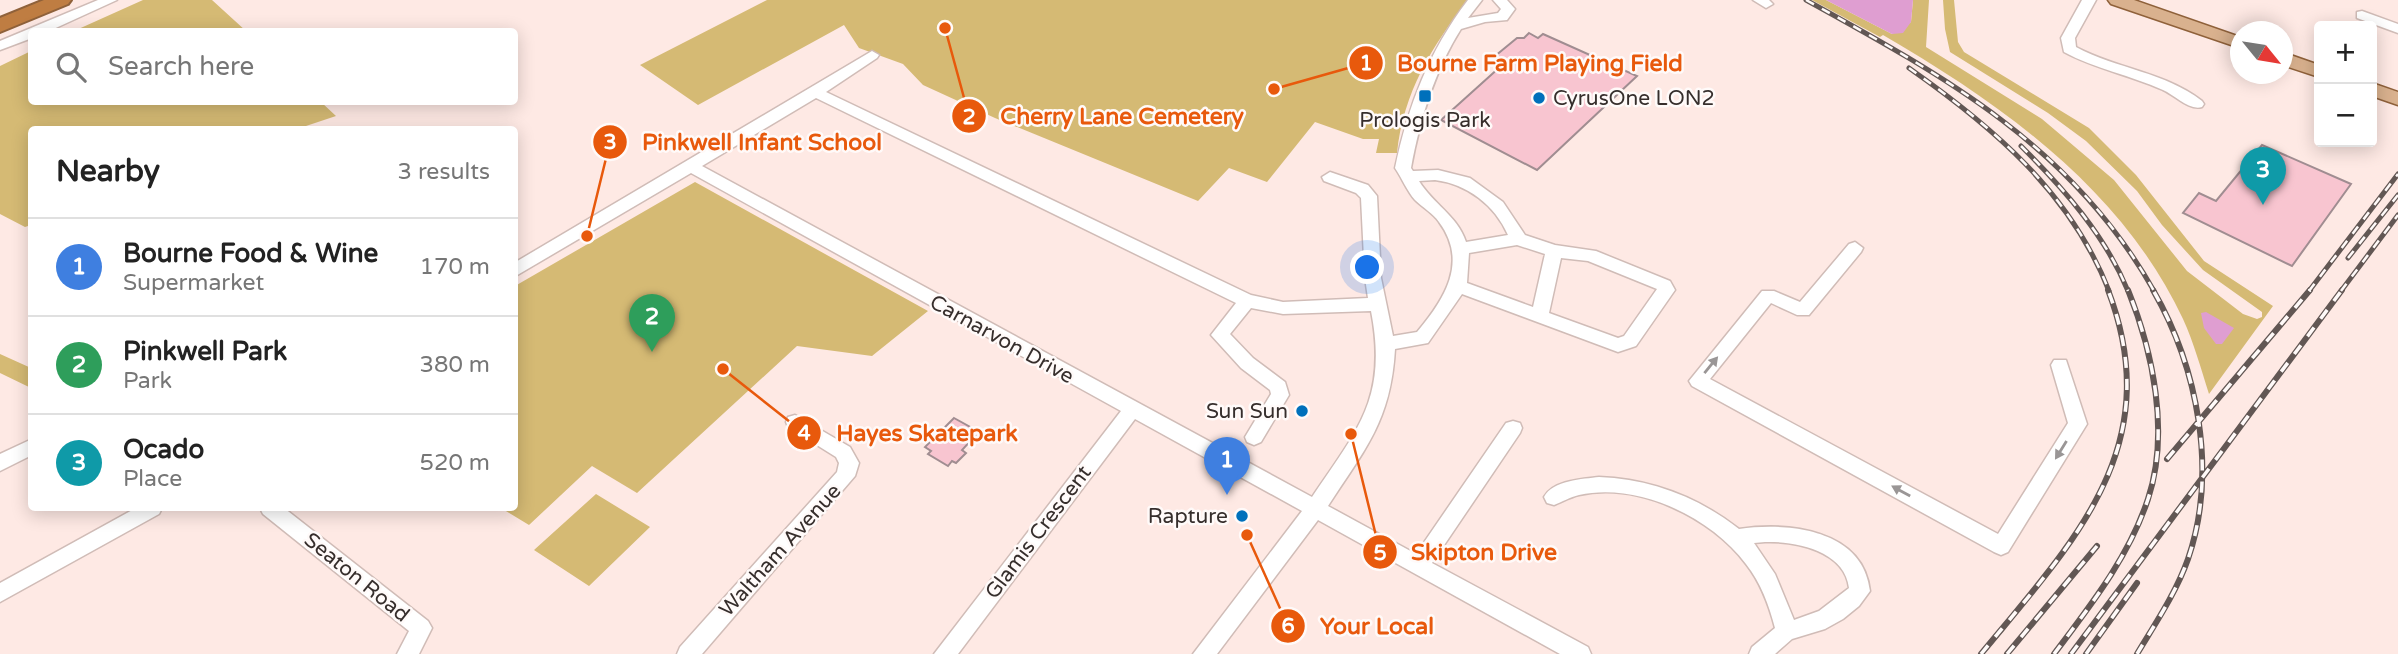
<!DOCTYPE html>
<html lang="en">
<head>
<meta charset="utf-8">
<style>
  body { margin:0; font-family:"Varela Round",sans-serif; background:#f6f6f6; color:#222 }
  .controls { position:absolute; right:21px; top:21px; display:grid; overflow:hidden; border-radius:7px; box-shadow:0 4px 18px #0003 }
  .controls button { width:63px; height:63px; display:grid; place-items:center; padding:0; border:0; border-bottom:2px solid #e0e0e0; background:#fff; color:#222; font:35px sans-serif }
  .compass { position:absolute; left:2230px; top:21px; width:63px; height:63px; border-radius:50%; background:#fff; box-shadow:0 4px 18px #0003; rotate:120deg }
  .you { position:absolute; left:1368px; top:268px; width:24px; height:24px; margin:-18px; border:5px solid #fff; border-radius:50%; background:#1a73e8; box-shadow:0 0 0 10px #1a73e833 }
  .badge { display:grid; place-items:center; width:46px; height:46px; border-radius:50%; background:#0070bb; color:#fff; font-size:23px; font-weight:700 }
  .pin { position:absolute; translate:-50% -58px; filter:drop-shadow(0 2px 4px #0008) }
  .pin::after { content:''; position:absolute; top:37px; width:24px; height:21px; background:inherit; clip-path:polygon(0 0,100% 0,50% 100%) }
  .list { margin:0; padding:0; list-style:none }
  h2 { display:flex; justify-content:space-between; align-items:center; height:91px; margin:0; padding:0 28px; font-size:30px }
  h2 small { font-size:23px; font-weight:400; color:#767676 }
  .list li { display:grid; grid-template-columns:46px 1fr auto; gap:21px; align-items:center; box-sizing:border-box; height:98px; padding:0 28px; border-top:2px solid #e0e0e0 }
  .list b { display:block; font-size:26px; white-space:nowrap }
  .list p { margin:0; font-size:23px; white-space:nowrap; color:#767676 }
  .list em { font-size:23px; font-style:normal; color:#767676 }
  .icon { flex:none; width:38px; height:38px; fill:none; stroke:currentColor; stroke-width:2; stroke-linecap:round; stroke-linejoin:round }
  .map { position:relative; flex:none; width:2398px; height:654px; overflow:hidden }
  .search { position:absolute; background:#fff; box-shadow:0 4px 18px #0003; left:28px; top:28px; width:490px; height:77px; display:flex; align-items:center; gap:18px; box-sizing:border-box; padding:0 24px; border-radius:7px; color:#767676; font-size:26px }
  .panel { position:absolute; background:#fff; box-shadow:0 4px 18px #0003; left:28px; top:126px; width:490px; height:385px; border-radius:7px }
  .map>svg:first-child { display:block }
  .green { fill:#d5ba74 }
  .water { fill:#df9ed1 }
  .building { fill:#f8c5d0; stroke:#a08d91; stroke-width:2 }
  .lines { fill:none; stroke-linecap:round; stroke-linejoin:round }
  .minor-casing { stroke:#d0bcb7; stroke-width:3 }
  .major-casing { stroke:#8f613a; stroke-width:3 }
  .highway-casing { stroke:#8f613a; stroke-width:4 }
  .minor { fill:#fff; fill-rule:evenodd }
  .major { fill:#d9b18e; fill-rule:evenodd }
  .highway { fill:#bf7d42; fill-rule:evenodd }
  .rail-far1-casing { stroke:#625754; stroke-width:5 }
  .rail-casing { stroke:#625754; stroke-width:6 }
  .rail-far1 { stroke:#fffaf9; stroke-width:2.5; stroke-dasharray:9; stroke-linecap:butt }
  .rail { stroke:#fffaf9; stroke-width:3.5; stroke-dasharray:11; stroke-linecap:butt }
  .oneway { fill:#9a9696 }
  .poi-dot { fill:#0070bb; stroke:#fffaf9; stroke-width:2.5 }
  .labels { text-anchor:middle; stroke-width:5; stroke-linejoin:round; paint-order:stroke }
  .poi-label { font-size:21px; fill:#362e2c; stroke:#fffaf9; text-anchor:end }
  .street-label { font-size:21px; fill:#362e2c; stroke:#fffaf9 }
  .leader { fill:none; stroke:#e8590c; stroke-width:2.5 }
  .callout-dot { fill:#e8590c; stroke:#fffaf9; stroke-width:2.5 }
  .mark-label { font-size:21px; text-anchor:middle; font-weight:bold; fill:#fff }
  .callout-label { font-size:23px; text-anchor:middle; font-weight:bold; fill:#e8590c; stroke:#fffaf9; stroke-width:5; stroke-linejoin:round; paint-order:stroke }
</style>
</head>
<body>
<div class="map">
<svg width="2398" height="654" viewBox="0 0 2398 654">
  <rect width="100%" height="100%" fill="#fee9e4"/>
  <path class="green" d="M143,0H212L246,31H74Z
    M767,0H1468C1432,46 1403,93 1397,153H1376L1379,139H1363L1315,122L1267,182L1229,168L1198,201L995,118L923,85L903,64L859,48L844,25L698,105L640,65Z
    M1812,0H1826L1892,34L1911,22L1913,0H1929L1926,47L2042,119L2114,180L2187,271L2243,314L2257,319L2262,317V312L2203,270L2162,225L2137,191L2086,141L2048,113L1950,52L1945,29L1943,0H1954L1958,42L1964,52L2089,128L2136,175L2204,261L2273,306L2209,394C2201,369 2194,343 2183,319C2122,189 2003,105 1883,35L1880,37Z
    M31,51L32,102H321L336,116L297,129L32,130L31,225L25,227L0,214V66Z
    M695,182L928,311L872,356L797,346L637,493L592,466L529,525L501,508H514L515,286Z
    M0,354L31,368V388L0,373Z
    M596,494L650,527L589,586L534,550Z"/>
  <path class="water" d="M1826,0H1913L1911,22L1903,33L1892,34Z
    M2206,312L2234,328L2222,344H2216L2204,328L2201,313Z"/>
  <path class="building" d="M1529,33L1538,38L1543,34L1637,76L1537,170L1441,120L1501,66L1489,61L1517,38H1524Z
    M2262,145L2351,184L2292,266L2183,213L2199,193L2216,201Z
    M954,418L972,428L968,432L975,436L962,450L966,453L956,463L952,461L948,466L928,454L931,451L925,447Z"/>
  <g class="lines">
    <defs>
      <path id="minor" d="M98,0H117L47,32H32V38L0,50V41Z
        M1468,0H1482L1468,18L1498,13L1501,9L1493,0H1507L1515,9L1507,20L1485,22L1461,29C1434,72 1420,119 1411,168L1413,171L1438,170L1470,178L1503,202L1525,235L1555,245L1596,251L1670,281L1675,290L1636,346L1618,352L1462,294L1428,343L1395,349C1391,421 1365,449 1328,506L1416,554L1506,423L1513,421L1520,423L1522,428L1520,433L1432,563L1588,647L1591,654H1560L1318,520L1217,654H1193L1302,511L1135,419L958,654H934L1121,411L691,173L514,277V263L872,51L879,55L877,58L826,92L1251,295L1283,302L1368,298L1365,278L1361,198L1356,193L1324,181L1322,177L1330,172L1368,185L1377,196L1381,278L1393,336L1417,332C1444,300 1469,262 1439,222C1433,213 1423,208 1415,200C1407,191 1402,178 1395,168C1408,106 1429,51 1468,0ZM816,98L1236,303L1211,335L1241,368L1270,390L1271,394L1245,437L1247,442L1254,445L1261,442L1289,395L1285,382L1253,358L1230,334L1251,308L1283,314L1371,311C1388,398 1358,429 1312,497L702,166ZM1435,180C1467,184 1495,205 1508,235L1466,242C1457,215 1433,204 1419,181ZM1517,245L1545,254L1533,307L1467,283L1469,253ZM1561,258L1588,261L1657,289L1624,336L1618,338L1549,313Z
        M1753,0H1769L1773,4L1766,8Z
        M2082,0H2096L2075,38L2076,47C2117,69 2165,72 2202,101L2204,104L2202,107C2189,111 2175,95 2163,90C2130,75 2095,69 2064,52L2061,38Z
        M2362,11L2398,24V33L2357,18V12Z
        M1855,242L1863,248L1861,252L1809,315H1797L1771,303L1710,379L1998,534L2068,423L2051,365L2054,360H2066L2087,424L2008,552L2001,555L1994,552L1692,386L1689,381L1762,291H1774L1800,302L1849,244Z
        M795,415L850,447L859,463L855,476L702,654H677L680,647L837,472L839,463L836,457L788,427L786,422L788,417Z
        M32,439V455L0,471V454Z
        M1599,477C1651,479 1698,497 1739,529C1788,522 1863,529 1870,591L1859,606L1843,619L1825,629L1792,639L1775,654H1749L1752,647L1775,628C1769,605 1761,583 1746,564C1711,517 1638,482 1579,495C1570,497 1562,502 1554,505L1547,503L1544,497C1553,480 1583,479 1599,477ZM1765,542C1796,541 1845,551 1849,588L1819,611L1794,620L1775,574L1754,543Z
        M136,508H162L159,514L0,602V583Z
        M260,508H284L428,621L432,628L419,654H397L409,631L263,514Z"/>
      <path id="major" d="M2108,0H2134L2240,37V48L2111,4Z
        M2282,52L2319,65V77L2282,65Z
        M2372,83L2398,92V105L2372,96Z"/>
      <path id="highway" d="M44,0H71L68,4L0,32V18Z"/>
    </defs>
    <use href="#minor" class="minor-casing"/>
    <use href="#major" class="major-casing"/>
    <use href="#highway" class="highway-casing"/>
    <use href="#minor" class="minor"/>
    <use href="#major" class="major"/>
    <use href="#highway" class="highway"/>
    <defs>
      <path id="rail-far1" d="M1806,0C1946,77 2073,147 2154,291
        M1909,68C1993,127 2071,193 2109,291
        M2021,146C2064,189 2105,235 2128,291
        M2348,258L2398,195
        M2309,291L2398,174
        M2341,291L2398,215"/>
      <path id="rail" d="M2167,459L2310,290
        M1981,654C2074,541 2168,447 2108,290
        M2007,654L2097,546
        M2054,654C2090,606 2129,557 2148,499C2170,433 2153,352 2128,290
        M2071,654L2342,290
        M2086,654L2137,583
        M2137,654C2155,624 2176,593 2188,559C2218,472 2198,368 2153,290"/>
    </defs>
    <use href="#rail-far1" class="rail-far1-casing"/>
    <use href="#rail" class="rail-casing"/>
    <use href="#rail-far1" class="rail-far1"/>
    <use href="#rail" class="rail"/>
  </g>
  <defs><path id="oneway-solid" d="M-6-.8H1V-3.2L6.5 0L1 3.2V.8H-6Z" transform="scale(1.75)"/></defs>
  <g class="oneway">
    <use href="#oneway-solid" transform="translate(1711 365) rotate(-51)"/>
    <use href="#oneway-solid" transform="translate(2061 450) rotate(122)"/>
    <use href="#oneway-solid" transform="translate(1901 491) rotate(-151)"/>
  </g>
  <g class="poi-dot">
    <rect x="1418" y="89" width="14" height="14" rx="3.5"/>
    <circle cx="1539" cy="98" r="7"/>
    <circle cx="1302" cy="411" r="7"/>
    <circle cx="1242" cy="516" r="7"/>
  </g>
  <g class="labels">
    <g class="poi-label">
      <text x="1553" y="105" text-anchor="start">CyrusOne LON2</text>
      <text x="1425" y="127" text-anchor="middle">Prologis Park</text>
      <text x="1288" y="418">Sun Sun</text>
      <text x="1228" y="523">Rapture</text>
    </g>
    <g class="street-label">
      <text transform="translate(1002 339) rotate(29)" y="7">Carnarvon Drive</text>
      <text transform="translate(1038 532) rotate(-53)" y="7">Glamis Crescent</text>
      <text transform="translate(780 550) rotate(-48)" y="7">Waltham Avenue</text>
      <text transform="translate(357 577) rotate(39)" y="7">Seaton Road</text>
    </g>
  </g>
  <path class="leader" d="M1274 89L1366 63M945 28L969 116M587 236L610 142M723 369L804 433M1351 434L1380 552M1247 535L1288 626"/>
  <g class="callout-dot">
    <circle cx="1274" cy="89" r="7"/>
    <circle cx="945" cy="28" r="7"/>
    <circle cx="587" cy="236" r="7"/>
    <circle cx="723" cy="369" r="7"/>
    <circle cx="1351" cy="434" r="7"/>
    <circle cx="1247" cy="535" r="7"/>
    <circle cx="1366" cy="63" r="18"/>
    <circle cx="969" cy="116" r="18"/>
    <circle cx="610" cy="142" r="18"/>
    <circle cx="804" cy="433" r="18"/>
    <circle cx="1380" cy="552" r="18"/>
    <circle cx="1288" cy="626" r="18"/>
  </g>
  <g class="mark-label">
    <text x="1366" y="70">1</text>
    <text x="969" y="124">2</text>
    <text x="610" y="149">3</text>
    <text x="804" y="440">4</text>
    <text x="1380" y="560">5</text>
    <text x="1288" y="633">6</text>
  </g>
  <g class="callout-label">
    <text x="1540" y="71">Bourne Farm Playing Field</text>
    <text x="1122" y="124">Cherry Lane Cemetery</text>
    <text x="762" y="150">Pinkwell Infant School</text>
    <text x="927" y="441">Hayes Skatepark</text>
    <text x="1484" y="560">Skipton Drive</text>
    <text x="1377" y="634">Your Local</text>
  </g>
</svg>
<div class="controls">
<button>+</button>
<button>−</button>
</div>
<svg class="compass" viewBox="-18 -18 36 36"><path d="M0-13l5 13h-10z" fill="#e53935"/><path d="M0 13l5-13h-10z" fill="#767676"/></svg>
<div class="you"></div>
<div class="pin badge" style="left:1227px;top:495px;background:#3f7fe0">1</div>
<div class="pin badge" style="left:652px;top:352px;background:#2e9e5b">2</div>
<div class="pin badge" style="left:2263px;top:205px;background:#0f9aa8">3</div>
<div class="search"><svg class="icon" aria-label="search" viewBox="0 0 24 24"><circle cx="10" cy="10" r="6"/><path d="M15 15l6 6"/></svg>Search here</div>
<section class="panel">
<h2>Nearby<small>3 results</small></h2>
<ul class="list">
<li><span class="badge" style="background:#3f7fe0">1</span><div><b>Bourne Food &amp; Wine</b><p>Supermarket</p></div><em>170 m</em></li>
<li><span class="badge" style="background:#2e9e5b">2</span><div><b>Pinkwell Park</b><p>Park</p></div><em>380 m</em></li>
<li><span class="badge" style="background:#0f9aa8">3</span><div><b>Ocado</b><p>Place</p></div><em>520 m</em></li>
</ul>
</section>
</div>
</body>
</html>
